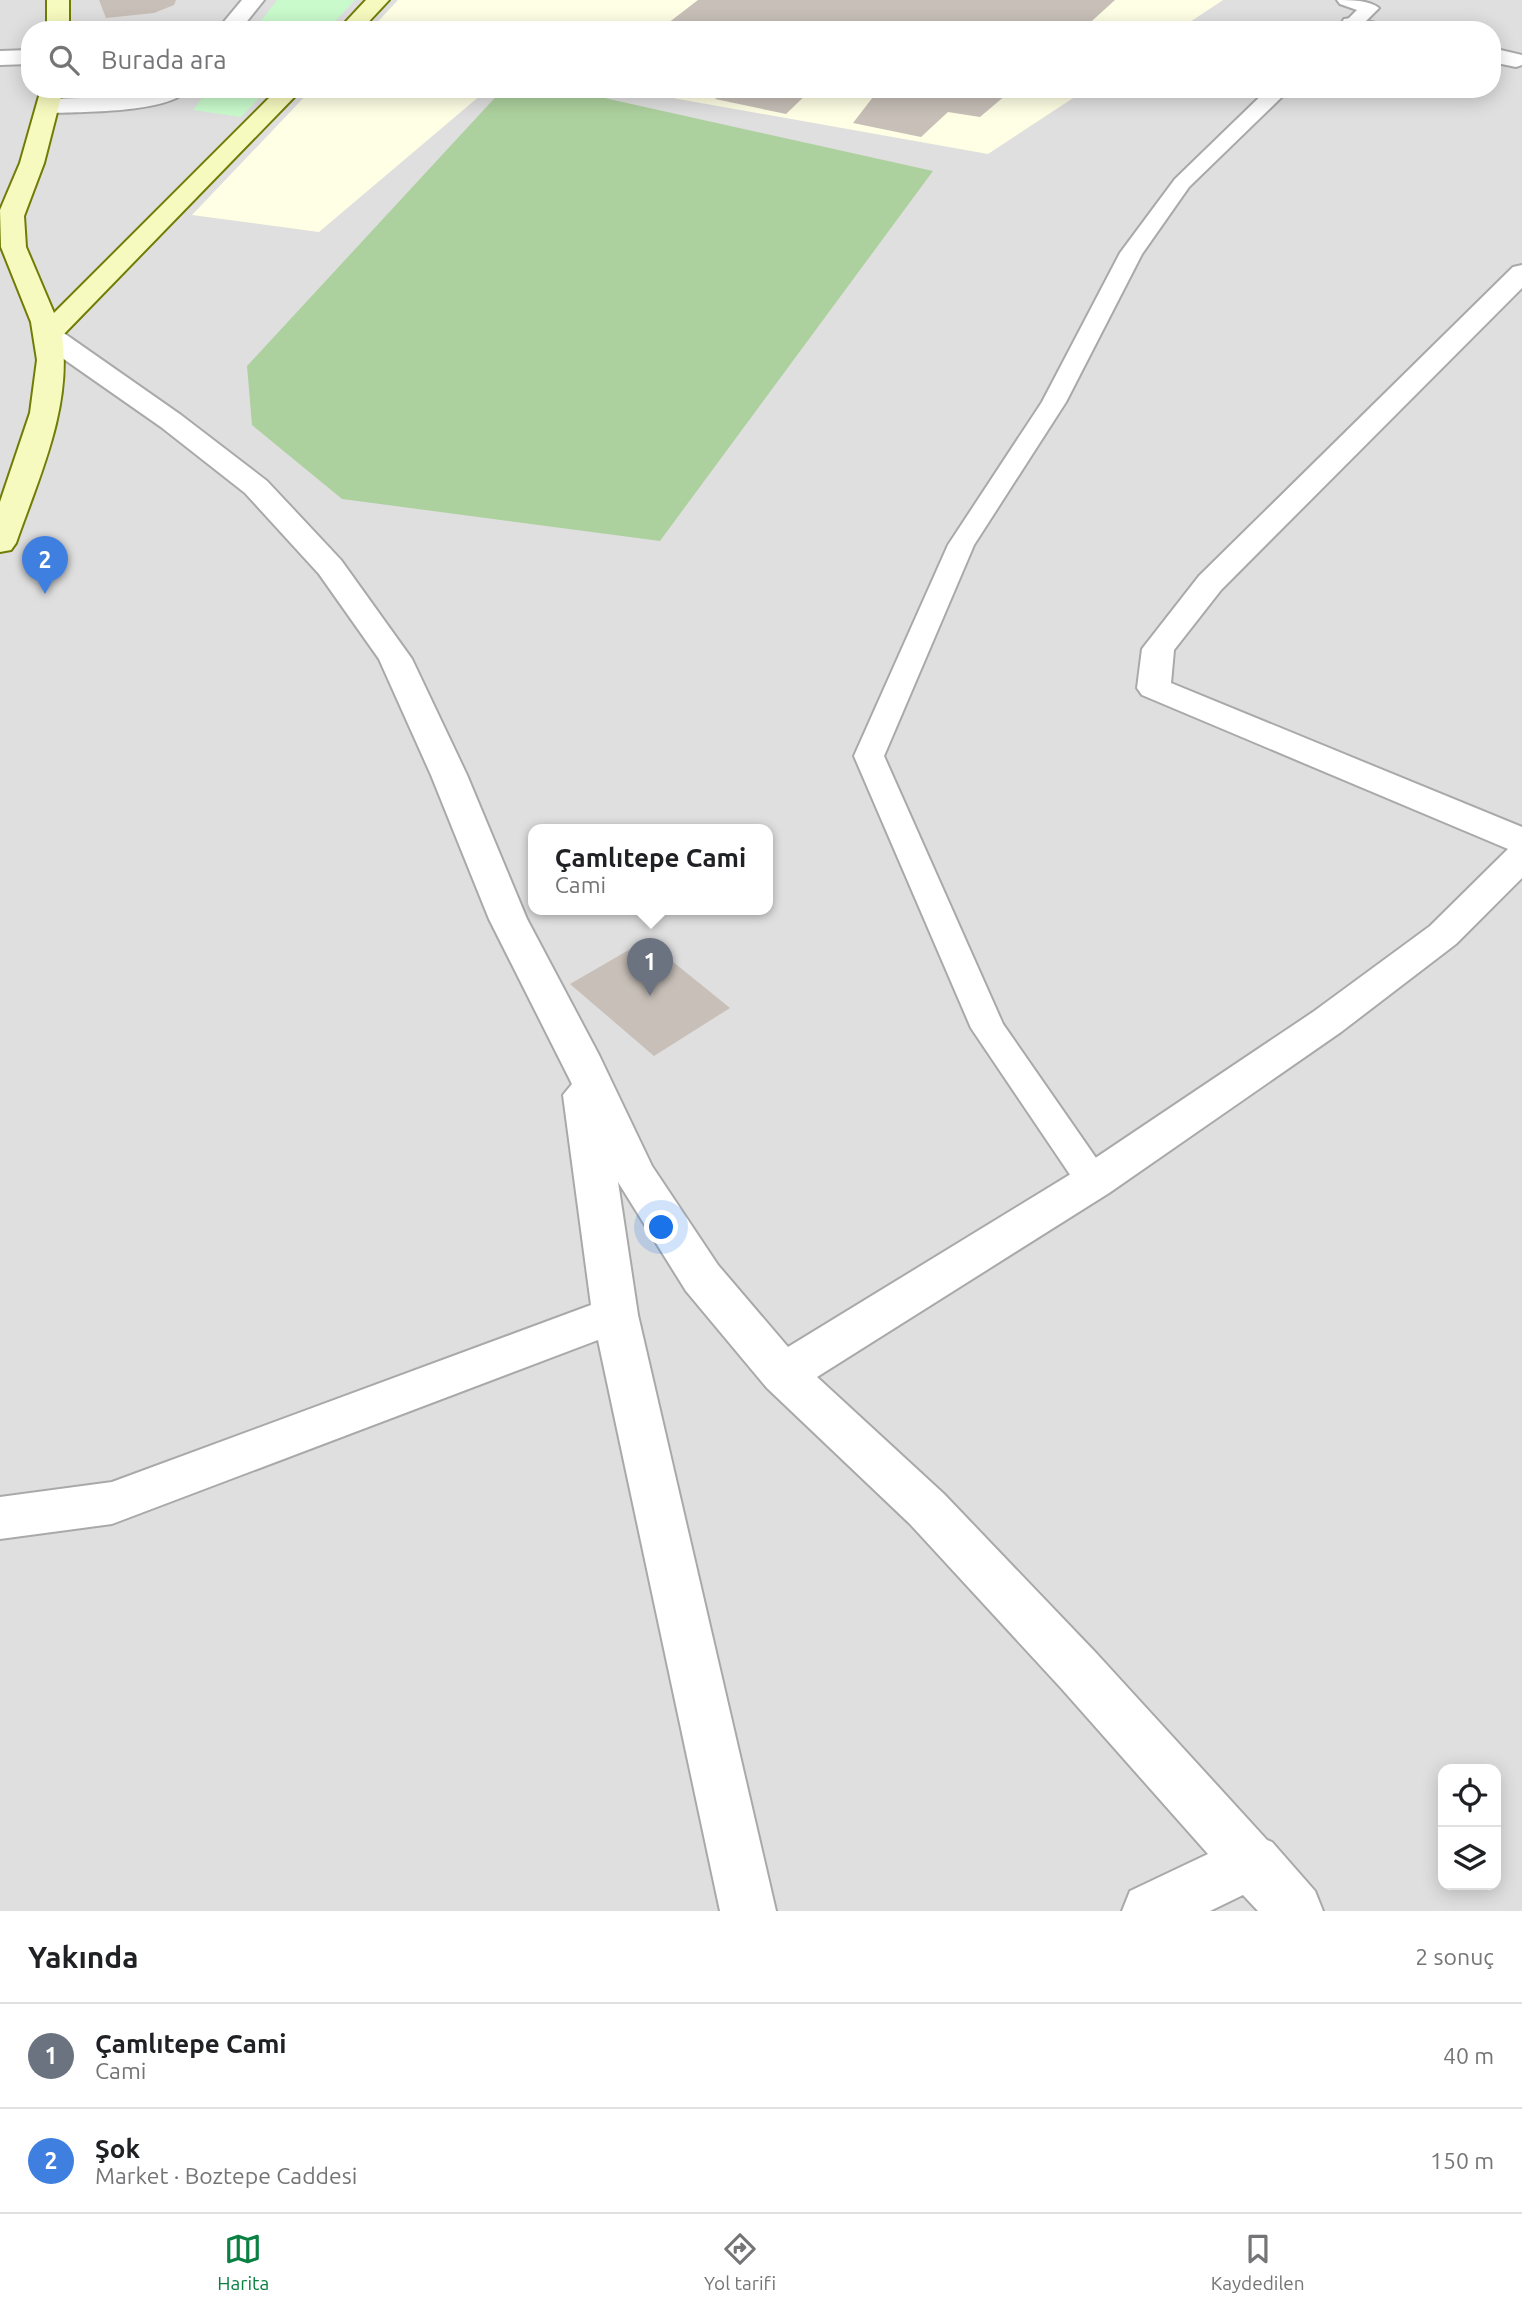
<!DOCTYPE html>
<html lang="tr">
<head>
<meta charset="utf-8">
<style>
  body { margin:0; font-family:Ubuntu,sans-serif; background:#f2f2f2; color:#202124 }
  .controls { position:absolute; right:21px; bottom:21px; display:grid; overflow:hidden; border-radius:14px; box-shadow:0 4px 18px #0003 }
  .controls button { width:63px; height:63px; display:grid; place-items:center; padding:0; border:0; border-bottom:2px solid #e0e0e0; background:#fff; color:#202124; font:35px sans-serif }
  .you { position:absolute; left:662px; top:1228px; width:24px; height:24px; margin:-18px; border:5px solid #fff; border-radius:50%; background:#1a73e8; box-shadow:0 0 0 10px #1a73e833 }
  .badge { display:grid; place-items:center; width:46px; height:46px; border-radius:50%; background:#0b8043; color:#fff; font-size:23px; font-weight:700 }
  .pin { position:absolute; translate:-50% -58px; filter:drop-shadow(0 2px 4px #0008) }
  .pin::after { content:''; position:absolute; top:37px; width:24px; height:21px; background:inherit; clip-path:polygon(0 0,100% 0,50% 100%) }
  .popup { position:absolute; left:528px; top:824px; width:245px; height:91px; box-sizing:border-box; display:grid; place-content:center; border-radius:14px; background:#fff; filter:drop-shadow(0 2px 5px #0005); font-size:23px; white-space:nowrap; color:#757577 }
  .popup b { font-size:26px; color:#202124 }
  .popup::after { content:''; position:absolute; left:50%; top:100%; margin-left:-14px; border:14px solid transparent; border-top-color:#fff }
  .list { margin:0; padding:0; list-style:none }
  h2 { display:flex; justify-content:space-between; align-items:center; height:91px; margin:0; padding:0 28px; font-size:30px }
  h2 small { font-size:23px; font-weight:400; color:#757577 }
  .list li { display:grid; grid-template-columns:46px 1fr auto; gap:21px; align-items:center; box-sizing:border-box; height:105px; padding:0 28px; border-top:2px solid #e0e0e0 }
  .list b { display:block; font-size:26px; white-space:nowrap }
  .list p { margin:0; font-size:23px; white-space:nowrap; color:#757577 }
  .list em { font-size:23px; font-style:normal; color:#757577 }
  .icon { flex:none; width:38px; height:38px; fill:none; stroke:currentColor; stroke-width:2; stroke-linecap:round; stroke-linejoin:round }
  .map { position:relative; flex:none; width:1522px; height:1911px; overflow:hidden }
  .search { position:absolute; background:#fff; box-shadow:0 4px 18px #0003; left:21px; right:21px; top:21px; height:77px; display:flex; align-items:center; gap:18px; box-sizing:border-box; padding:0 24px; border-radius:28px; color:#757577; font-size:26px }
  .sheet { height:301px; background:#fff }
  nav { display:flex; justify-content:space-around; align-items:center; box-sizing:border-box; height:98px; border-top:2px solid #e0e0e0; background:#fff; font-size:19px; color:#757577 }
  nav a { display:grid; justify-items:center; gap:4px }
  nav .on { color:#0b8043 }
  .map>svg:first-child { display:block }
  .residential { fill:#e0dfdf; fill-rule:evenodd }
  .education { fill:#ffffe5 }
  .forest { fill:#add19e }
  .park { fill:#c8facc }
  .building { fill:#c7bfb8 }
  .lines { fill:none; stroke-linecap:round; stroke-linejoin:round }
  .lane-casing { stroke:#a9a9a9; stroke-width:4 }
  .street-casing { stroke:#a9a9a9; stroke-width:4 }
  .secondary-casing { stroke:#707d05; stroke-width:4 }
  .lane { fill:#fff; fill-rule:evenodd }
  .street { fill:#fff; fill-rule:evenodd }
  .secondary { fill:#f7fabf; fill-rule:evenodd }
</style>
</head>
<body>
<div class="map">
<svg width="1522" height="1911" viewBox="0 0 1522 1911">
  <rect width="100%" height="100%" fill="#f2efe9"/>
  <path class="residential" d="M0,0H1522V1911H0ZM30,30H1492V89H30ZM533,830H767V910H533ZM1443,1769H1496V1885H1443Z"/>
  <path class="education" d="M398,0H1223L1178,30H370Z
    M312,89H488L319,232L192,215Z
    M622,89H1087L988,154Z"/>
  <path class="forest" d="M503,89H564L933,171L660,541L342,499L252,425L247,366Z"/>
  <path class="park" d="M277,0H355L327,30H254Z
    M209,89H268L241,117L193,110Z"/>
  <path class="building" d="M99,0H176L174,5L154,13L106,18Z
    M698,0H1115L1082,30H659Z
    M728,89H812L786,114L715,99Z
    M836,89H1013L980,117L948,112L921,137L853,123L873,97Z
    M646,940L730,1008L654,1056L570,984Z"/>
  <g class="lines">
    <defs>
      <path id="lane" d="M1337,0C1351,0 1369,0 1379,8L1357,30H1337L1357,10L1340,4Z
        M1268,89H1290L1189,187L1142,254L1066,402L974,545L884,756L1003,1024L1112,1181L1107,1191L1094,1195L1081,1191L971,1028L854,756L948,545L1042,402L1120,253L1175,179Z"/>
      <path id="street" d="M242,0H264L240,30H217Z
        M1352,18L1385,25L1388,30L1344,29L1341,24L1344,19Z
        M1492,48L1522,55V65L1516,67L1492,62Z
        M30,50V64L0,65V51Z
        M157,89H188C172,113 78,112 49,113L41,111L37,106L41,101L49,99L114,97Z
        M1522,265V288L1221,590L1174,650L1171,683L1522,827V878L1456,944L1341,1032L1109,1193L817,1377L944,1494L1097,1654L1267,1840L1272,1842L1315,1891L1323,1911H1258L1243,1895L1210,1911H1122L1130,1891L1208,1854L1061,1688L910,1524L767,1388L686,1291L618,1182L638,1315L776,1911H720L598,1340L112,1524L0,1539V1497L112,1482L591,1305L563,1095L572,1084L489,919L431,775L379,659L319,574L245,493L161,427L38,341L34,335L38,329L48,327L58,329L181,415L267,481L341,560L412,659L467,775L527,919L599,1055L652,1166L718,1265L788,1347L1079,1169L1313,1012L1430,926L1508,849L1142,695L1137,688L1142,649L1199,576L1513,267Z"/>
      <path id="secondary" d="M47,0H69V30H47Z
        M366,0H389L361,30H338Z
        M41,89H63L44,163L24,216L26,247L54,313L278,89H302L62,336C72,407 39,477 16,543L11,550L0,552V502L30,413L37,360L31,322L1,247L0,210L20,163Z"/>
    </defs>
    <use href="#lane" class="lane-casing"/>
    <use href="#street" class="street-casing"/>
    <use href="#secondary" class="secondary-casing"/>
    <use href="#lane" class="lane"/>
    <use href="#street" class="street"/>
    <use href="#secondary" class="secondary"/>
  </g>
</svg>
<div class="controls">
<button><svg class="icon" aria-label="locate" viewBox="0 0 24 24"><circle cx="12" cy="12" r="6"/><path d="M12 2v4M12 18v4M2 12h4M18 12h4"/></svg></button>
<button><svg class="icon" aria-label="layers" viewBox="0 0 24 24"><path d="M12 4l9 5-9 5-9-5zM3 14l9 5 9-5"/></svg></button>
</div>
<div class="you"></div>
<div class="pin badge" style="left:650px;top:996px;background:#6b7280">1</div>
<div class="popup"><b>Çamlıtepe Cami</b>Cami</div>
<div class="pin badge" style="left:45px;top:594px;background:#3f7fe0">2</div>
<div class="search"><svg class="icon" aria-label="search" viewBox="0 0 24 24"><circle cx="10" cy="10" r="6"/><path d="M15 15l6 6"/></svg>Burada ara</div>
</div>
<section class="sheet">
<h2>Yakında<small>2 sonuç</small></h2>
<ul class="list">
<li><span class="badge" style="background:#6b7280">1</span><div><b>Çamlıtepe Cami</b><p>Cami</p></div><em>40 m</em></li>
<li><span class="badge" style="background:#3f7fe0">2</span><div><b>Şok</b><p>Market · Boztepe Caddesi</p></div><em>150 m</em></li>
</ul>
</section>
<nav>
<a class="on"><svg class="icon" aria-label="map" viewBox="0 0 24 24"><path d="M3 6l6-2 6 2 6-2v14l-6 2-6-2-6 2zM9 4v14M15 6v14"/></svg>Harita</a>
<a><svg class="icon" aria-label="directions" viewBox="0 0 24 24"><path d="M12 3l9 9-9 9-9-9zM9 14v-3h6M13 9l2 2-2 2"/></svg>Yol tarifi</a>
<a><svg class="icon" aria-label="saved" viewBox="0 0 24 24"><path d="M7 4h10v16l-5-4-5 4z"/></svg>Kaydedilen</a>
</nav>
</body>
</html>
